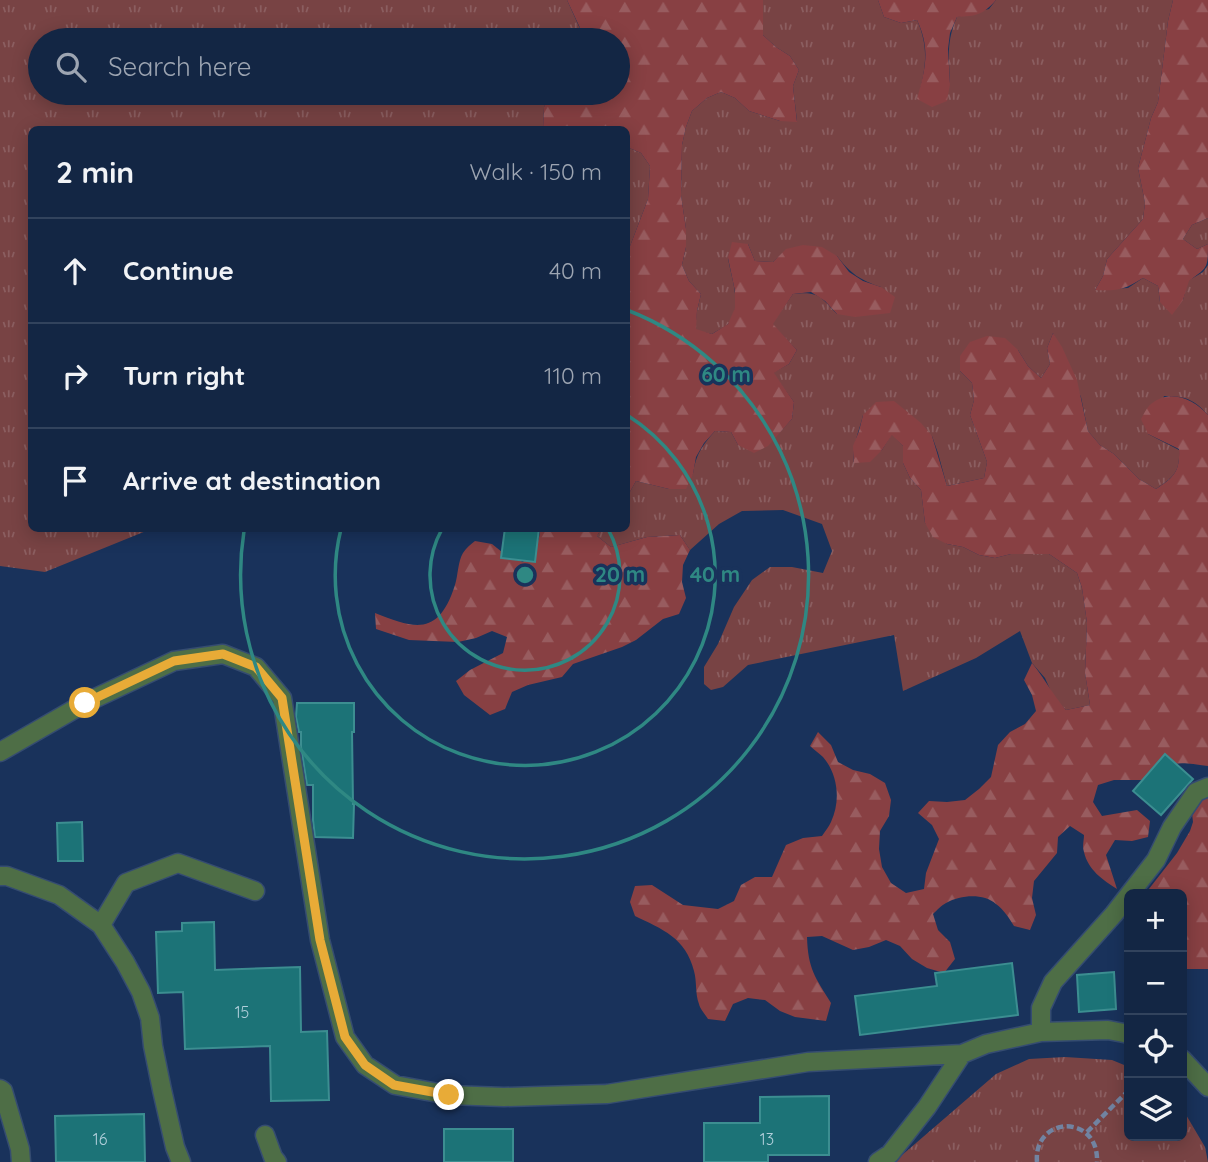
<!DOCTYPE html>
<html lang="en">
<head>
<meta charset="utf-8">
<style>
  body { margin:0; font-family:Quicksand,sans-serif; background:#1c2e4b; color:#f1f3f6 }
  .controls { position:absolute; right:21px; bottom:21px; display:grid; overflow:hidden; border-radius:10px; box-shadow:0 4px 18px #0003 }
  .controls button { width:63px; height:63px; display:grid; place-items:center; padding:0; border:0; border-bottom:2px solid #32435d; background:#132644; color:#f1f3f6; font:35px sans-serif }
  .stop { position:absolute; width:21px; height:21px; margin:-16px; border:5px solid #e8ab37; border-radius:50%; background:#fff }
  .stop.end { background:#e8ab37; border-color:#fff; box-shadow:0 2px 7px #0008 }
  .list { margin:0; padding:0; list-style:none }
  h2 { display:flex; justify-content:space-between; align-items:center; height:91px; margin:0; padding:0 28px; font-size:30px }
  h2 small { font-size:23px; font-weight:400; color:#9da5b2 }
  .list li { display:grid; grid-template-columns:46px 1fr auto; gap:21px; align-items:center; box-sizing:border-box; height:105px; padding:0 28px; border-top:2px solid #32435d }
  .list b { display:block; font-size:26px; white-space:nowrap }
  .list em { font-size:23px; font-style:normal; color:#9da5b2 }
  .icon { flex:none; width:38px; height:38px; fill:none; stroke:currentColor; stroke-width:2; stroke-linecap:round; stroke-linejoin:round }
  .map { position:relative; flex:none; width:1208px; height:1162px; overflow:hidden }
  .search { position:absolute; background:#132644; box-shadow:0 4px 18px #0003; left:28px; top:28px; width:602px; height:77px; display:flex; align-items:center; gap:18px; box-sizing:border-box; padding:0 24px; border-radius:38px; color:#9da5b2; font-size:26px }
  .panel { position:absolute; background:#132644; box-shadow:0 4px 18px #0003; left:28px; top:126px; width:602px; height:406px; border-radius:10px }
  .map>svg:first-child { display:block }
  .grass { fill:url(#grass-tufts) }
  .forest { fill:url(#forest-firs) }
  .building { fill:#1c7377; stroke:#3c8e91; stroke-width:2 }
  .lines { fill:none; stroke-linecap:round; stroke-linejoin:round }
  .minor-casing { stroke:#354c71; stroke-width:21 }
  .path { stroke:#7183a1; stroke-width:4.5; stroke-dasharray:7 3.5; stroke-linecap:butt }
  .minor { stroke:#4e6e46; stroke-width:18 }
  .route { stroke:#e8ab37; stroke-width:9 }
  .ring { fill:none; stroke:#2f8883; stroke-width:3.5 }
  .labels { text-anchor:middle; stroke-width:7; stroke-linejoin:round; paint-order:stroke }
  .number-label { font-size:16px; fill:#b0ceda }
  .centre { fill:#2f8883; stroke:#19325b; stroke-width:3.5 }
  .ring-label { font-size:21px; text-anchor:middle; font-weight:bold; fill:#2f8883; stroke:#19325b; stroke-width:7; stroke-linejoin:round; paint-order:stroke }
</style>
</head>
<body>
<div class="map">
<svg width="1208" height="1162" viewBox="0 0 1208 1162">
  <defs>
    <pattern id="grass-tufts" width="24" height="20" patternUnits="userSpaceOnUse" patternTransform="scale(1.75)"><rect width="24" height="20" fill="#784344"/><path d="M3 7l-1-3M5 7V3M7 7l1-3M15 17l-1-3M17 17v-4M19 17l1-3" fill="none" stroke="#8b5e60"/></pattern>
    <pattern id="forest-firs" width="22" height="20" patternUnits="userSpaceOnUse" patternTransform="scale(1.75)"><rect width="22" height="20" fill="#884043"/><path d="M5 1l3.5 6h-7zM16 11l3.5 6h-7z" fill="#985c5f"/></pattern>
  </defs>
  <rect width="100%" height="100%" fill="#19325b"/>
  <path class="grass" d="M0,0H567L581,31L575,40H40V93H551L544,107L543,129L32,130V528L151,529L45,572L0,566Z
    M763,0H878L884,17L901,23L917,20C930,50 925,69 918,99L950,84C949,57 946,42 957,17L989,9L996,0H1173L1168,21L1158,102L1151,118L1138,168L1145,203L1143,219L1107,259L1103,276L1095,290L1128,288L1143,278L1158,286L1160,302L1183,300L1188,281L1203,272L1208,265V415C1194,399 1185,396 1164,396L1148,434L1179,450C1180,472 1174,477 1156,489L1139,479L1114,454L1100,445L1088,431L1081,397L1053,333L1047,348L1050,364L1041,378L1028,366L1018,350L960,371L972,383L974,400L970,415L987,462L984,478L947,486L938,453L932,436L863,415C859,432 852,445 854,463L882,450L892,434L903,446V463L910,478L921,490L925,523L947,544L963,547L979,555L995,558L1011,554H1049L1077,573L1082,588L1087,623L1085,673L1090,705L1066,710L1053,696L1045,678L1032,663L1020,631L976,658L903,691L894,635L748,665L723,687L711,690L704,684V667L718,644L734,607L752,580L770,567H792L823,573L832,551L822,524L783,510L742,511L719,524L690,550L680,535L647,537L611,547L597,536L601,529L626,528L627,497L636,481L669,489L693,474C696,454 702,446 715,431L731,432L738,445L780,432L792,419L794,402L773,373L789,364L797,350L772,324L793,294C818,291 820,296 837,314L881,287C860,280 851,274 837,256L786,250L773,262L755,261L748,244L728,258C731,278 744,309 727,325C723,328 716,331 712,334L695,330L697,311L701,294L689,281L682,265L686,247V229L681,195L682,145L686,127L692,111L707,98L721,92L735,98L749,111L780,121H797L793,86L799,70L790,56L776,47L763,35Z
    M627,147L641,153L650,166L648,199L627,254Z
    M1208,218V244L1197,249L1183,239L1192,225Z
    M1065,1057L1112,1060L1129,1067V1136H1182V1108L1205,1147L1208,1162H894L996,1074L1029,1059Z"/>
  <path class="forest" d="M567,0H763V35L776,47L790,56L799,70L793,86L797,122L780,121L749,111L735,98L721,92L707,98L692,111L686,127L682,145L681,195L686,229V247L682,265L689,281L701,294L697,311L696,329L712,334L728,324L735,308V291L728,258L732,242L748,244L755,261L773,262L786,249L803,245L822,247L837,256L849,272L863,281L881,287L895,297L890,313L855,317L837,314L825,301L811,292L793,294L773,324L797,350L789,364L774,373L794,402L792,419L768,446L754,453L738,445L731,432L715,431L704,443L696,457L693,474L686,489H669L636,481L627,497V254L648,199L650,166L641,153L627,147L626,130L543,129L544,107L551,93H618V40H575L581,30Z
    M878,0H996C983,15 976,16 957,17L950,33L948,49L950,84L947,101L932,107L917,99C925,70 931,49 917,20L901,23L884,17Z
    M1173,0H1208V218L1192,225L1183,239L1197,249L1208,244C1208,268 1208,267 1189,281L1183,300L1172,315L1160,302L1158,286L1143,278C1124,290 1118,291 1095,290L1103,276L1107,259L1143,219L1145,203L1138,168L1151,118L1158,102L1168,21Z
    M1053,333L1062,347L1077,380L1088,431L1100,445L1114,454L1139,479L1156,489C1174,477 1180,472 1179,449L1148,434L1141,419C1144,414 1147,407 1151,404C1170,388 1194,399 1208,415V766C1178,762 1172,759 1149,780H1114L1098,785L1093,802L1102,816L1137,810L1150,821L1148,837L1132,841L1115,840L1106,855L1117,889C1103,880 1088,870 1084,852C1082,847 1084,840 1084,835L1070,826L1058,837L1057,853L1034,881L1032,898L1036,915L1030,930L1014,926C1009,918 1004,910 996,904C983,893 961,895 946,903C942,905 937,910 933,914L938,930L950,942L955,959L944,973L927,968L912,959L900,946L886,940L869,947L853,950L822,936L807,937C808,969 815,977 831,1003L826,1021L795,1017L780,1011L765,1000L748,998L733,1004L725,1021L708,1019C705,1014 700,1009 699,1004C695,994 697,981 694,971C686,938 662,929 635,916L630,902L635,886L652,885L683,905L718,909L734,901L741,885L755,877H772L786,845L803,838L822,836C825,831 829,827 831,822C841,801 838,774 823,757C819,753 814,750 810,746L818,732L831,745L838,762L853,770L870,774L885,783L891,800L889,816L880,831L879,849L882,867L891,883L906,893L924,889L926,873L939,839L932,825L918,813L929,801L947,802L965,800L979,789L991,777L998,745L1010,732L1025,724L1036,711L1032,695L1024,680L1032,663C1045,679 1053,695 1066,710L1090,705L1085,673L1087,623L1082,588L1077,573L1049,554H1011L995,558L979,555L963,547L947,544L933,537L925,523L921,490L910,478L903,463V446L892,435L882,450L870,462L854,463L853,446L859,431L863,415L876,402L894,401L921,423L932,436L947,486L984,478L987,462L970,415L974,400L972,383L960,371V356L970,342L987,336L1005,338L1018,350L1028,366L1041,378L1050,364L1047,348Z
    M540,529H601L597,536L611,547L647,537L680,535L690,550L683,565L682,582L686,598L679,614L663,619L636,640L622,647L573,664L562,677L528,685L512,692L505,709L490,715L464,695L456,681L470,670L503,653L507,637L492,631L476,638L458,642L409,640L376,629L375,613C417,630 439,635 455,585C458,575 458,561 463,553C466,548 471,544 475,541L492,544L507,556L523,562C533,552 540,543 540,529Z
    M1208,787V969H1182V894H1145L1177,853L1190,831L1193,822L1192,813Z"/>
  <path class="building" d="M505,528H539L535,562L501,558Z
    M297,703H354V732H352L353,804H354L353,838L315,837L313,820V785H307L301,747V732H299L296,717Z
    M1165,754L1193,779L1161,815L1133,791Z
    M82,822L83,861H58L57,823Z
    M214,922L215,970L300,967L301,1032L327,1031L329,1100L271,1101L270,1046L185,1049L183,992L158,993L156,932L182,931V923Z
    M1012,963L1018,1015L860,1035L855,996L937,986L935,973Z
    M1114,972L1116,1009L1079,1012L1077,975Z
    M829,1096V1155H768V1162H704V1123H760V1097Z
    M144,1114L145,1162H56L55,1116Z
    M444,1129H513V1162H444Z"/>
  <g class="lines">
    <defs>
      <path id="minor" d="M0,752L85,703L174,661L223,654L256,667L282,698L320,940L345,1037L365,1065L395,1085L449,1095L504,1097L607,1094L808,1062L962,1054L986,1044L1041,1032L1108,1030L1129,1034
        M0,876H7L59,895L101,925L125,962L141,992L150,1018L153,1046L162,1090L175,1147L181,1162
        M101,925L126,883L178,863L255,891
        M1041,1032V1008L1053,982L1114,914L1156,860L1172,827L1196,792L1208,787
        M1182,1059L1208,1087
        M0,1089L3,1091L20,1149L21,1162
        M265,1135L273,1157L277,1162
        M878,1162L890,1154L927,1107L962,1054"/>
    </defs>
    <use href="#minor" class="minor-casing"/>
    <path class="path" d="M1087,1132L1129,1090
      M1037,1162C1033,1116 1099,1113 1097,1162"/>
    <use href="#minor" class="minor"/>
  </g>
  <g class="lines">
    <path class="route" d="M85,703L174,661L223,654L256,667L282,698L320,940L345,1037L365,1065L394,1085L449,1095"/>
  </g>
  <g class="ring">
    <path d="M608 529A95 95 0 1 1 442 529"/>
    <path d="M627 415A190 190 0 1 1 341 529"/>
    <path d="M627 310A284 284 0 1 1 244 531"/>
  </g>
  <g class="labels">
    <g class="number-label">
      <text x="242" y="1018">15</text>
      <text x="100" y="1145">16</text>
      <text x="767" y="1145">13</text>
    </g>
  </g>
  <circle cx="525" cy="575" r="10" class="centre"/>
  <g class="ring-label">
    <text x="726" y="382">60 m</text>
    <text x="620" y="582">20 m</text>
    <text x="715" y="582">40 m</text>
  </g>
</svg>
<div class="controls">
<button>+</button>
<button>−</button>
<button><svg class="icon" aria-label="locate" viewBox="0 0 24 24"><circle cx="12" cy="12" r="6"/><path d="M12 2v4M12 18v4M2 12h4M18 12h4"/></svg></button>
<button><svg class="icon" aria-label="layers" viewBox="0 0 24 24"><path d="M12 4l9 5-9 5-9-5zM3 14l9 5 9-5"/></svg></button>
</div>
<div class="stop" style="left:85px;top:703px"></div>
<div class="stop end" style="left:449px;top:1095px"></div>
<div class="search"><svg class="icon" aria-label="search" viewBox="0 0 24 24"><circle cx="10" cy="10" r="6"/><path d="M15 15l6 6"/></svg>Search here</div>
<section class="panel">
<h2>2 min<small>Walk · 150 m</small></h2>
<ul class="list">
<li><svg class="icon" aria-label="ahead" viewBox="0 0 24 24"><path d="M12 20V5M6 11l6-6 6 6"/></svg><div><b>Continue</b></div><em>40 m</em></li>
<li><svg class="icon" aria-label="right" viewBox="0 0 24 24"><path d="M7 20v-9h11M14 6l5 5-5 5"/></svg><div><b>Turn right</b></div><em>110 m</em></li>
<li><svg class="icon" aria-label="arrive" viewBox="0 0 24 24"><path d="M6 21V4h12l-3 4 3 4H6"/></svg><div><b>Arrive at destination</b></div></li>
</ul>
</section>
</div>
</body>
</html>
